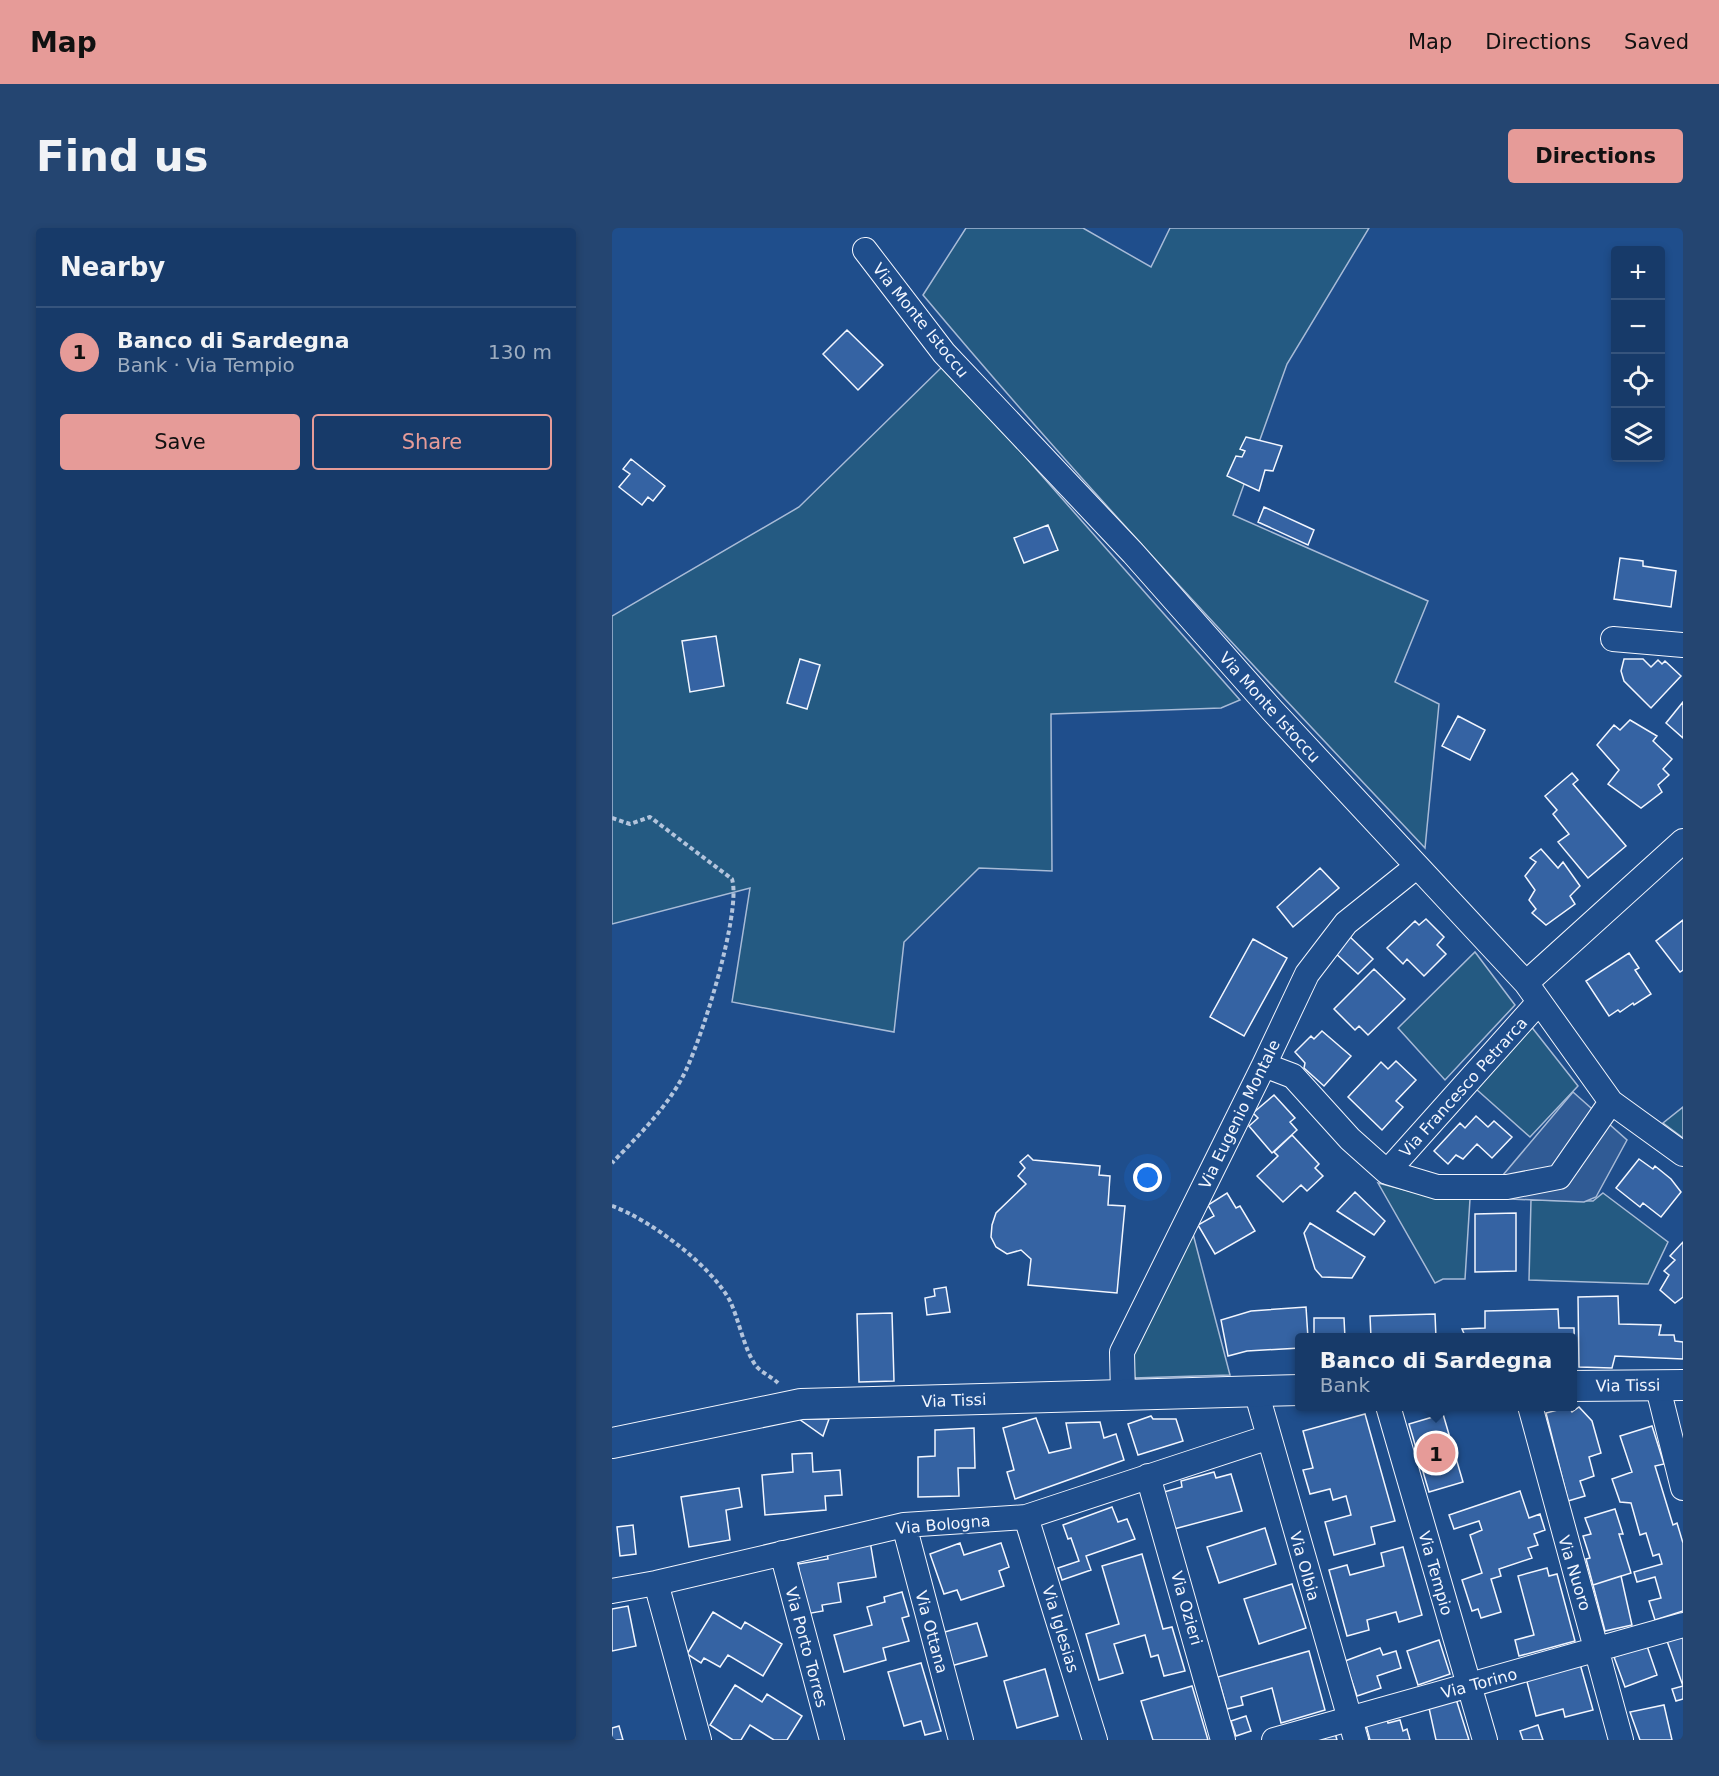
<!DOCTYPE html>
<html lang="en">
<head>
<meta charset="utf-8">
<style>
  body { margin:0; font-family:"DejaVu Sans",sans-serif; background:#244571; color:#f1f3f6 }
  .controls { position:absolute; right:18px; top:18px; display:grid; overflow:hidden; border-radius:6px; box-shadow:0 3px 9px #0003 }
  .controls button { width:54px; height:54px; display:grid; place-items:center; padding:0; border:0; border-bottom:2px solid #36547d; background:#173a69; color:#f1f3f6; font:30px sans-serif }
  .you { position:absolute; left:536px; top:950px; width:21px; height:21px; margin:-15px; border:4px solid #fff; border-radius:50%; background:#1a73e8; box-shadow:0 0 0 9px #1a73e833 }
  .badge { display:grid; place-items:center; width:39px; height:39px; border-radius:50%; background:#e69b98; color:#111; font-size:20px; font-weight:700 }
  .pin { position:absolute; translate:-50% -50%; border:3px solid #fff; box-shadow:0 2px 6px #0006 }
  .popup { position:absolute; left:683px; top:1105px; width:282px; height:78px; box-sizing:border-box; display:grid; place-content:center; border-radius:6px; background:#173a69; filter:drop-shadow(0 2px 4px #0005); font-size:20px; white-space:nowrap; color:#9eadc0 }
  .popup b { font-size:22px; color:#f1f3f6 }
  .popup::after { content:''; position:absolute; left:50%; top:100%; margin-left:-12px; border:12px solid transparent; border-top-color:#173a69 }
  .list { margin:0; padding:0; list-style:none }
  h2 { display:flex; justify-content:space-between; align-items:center; height:78px; margin:0; padding:0 24px; font-size:26px }
  h2 small { font-size:20px; font-weight:400; color:#9eadc0 }
  .list li { display:grid; grid-template-columns:39px 1fr auto; gap:18px; align-items:center; box-sizing:border-box; height:90px; padding:0 24px; border-top:2px solid #36547d }
  .list b { display:block; font-size:22px; white-space:nowrap }
  .list p { margin:0; font-size:20px; white-space:nowrap; color:#9eadc0 }
  .list em { font-size:20px; font-style:normal; color:#9eadc0 }
  .actions { display:flex; gap:12px; padding:18px 24px }
  .actions a { flex:1; padding:14px 0; border:2px solid #e69b98; border-radius:6px; text-align:center; font-size:21px; color:#e69b98 }
  .actions .main { background:#e69b98; color:#111 }
  .icon { flex:none; width:33px; height:33px; fill:none; stroke:currentColor; stroke-width:2; stroke-linecap:round; stroke-linejoin:round }
  .map { position:relative; flex:none; width:1071px; height:1512px; overflow:hidden; border-radius:6px }
  header { display:flex; align-items:center; gap:36px; box-sizing:border-box; height:84px; padding:0 30px; background:#e69b98; color:#111 }
  header strong { font-size:28px }
  nav { display:flex; gap:33px; margin-inline-start:auto; font-size:21px }
  .intro { display:flex; align-items:center; justify-content:space-between; box-sizing:border-box; height:144px; padding:0 36px }
  h1 { margin:0; font-size:42px }
  .button { padding:15px 27px; border-radius:6px; background:#e69b98; color:#111; font-size:21px; font-weight:700 }
  main { display:flex; gap:36px; padding:0 36px }
  aside { flex:1; background:#173a69; border-radius:6px; box-shadow:0 3px 9px #0003 }
  .map>svg:first-child { display:block }
  .green { fill:#245a82; stroke:#a8bbd7; stroke-width:1.5 }
  .parking { fill:#305b95; stroke:#a8bbd7; stroke-width:1.5 }
  .building { fill:#3563a3; stroke:#f2f6ff; stroke-width:1.5 }
  .lines { fill:none; stroke-linecap:round; stroke-linejoin:round }
  .minor-casing { stroke:#f2f6ff; stroke-width:26 }
  .major-casing { stroke:#f2f6ff; stroke-width:32 }
  .path { stroke:#b3c4dc; stroke-width:4; stroke-dasharray:4.5 3; stroke-linecap:butt }
  .minor { stroke:#1f4e8c; stroke-width:24 }
  .major { stroke:#1f4e8c; stroke-width:30 }
  .labels { text-anchor:middle; stroke-width:4.5; stroke-linejoin:round; paint-order:stroke }
  .street-label { font-size:16px; fill:#f2f6ff; stroke:#1f4e8c }
</style>
</head>
<body>
<header>
<strong>Map</strong>
<nav><a>Map</a><a>Directions</a><a>Saved</a></nav>
</header>
<div class="intro"><h1>Find us</h1><a class="button">Directions</a></div>
<main>
<aside>
<h2>Nearby<small></small></h2>
<ul class="list">
<li><span class="badge">1</span><div><b>Banco di Sardegna</b><p>Bank · Via Tempio</p></div><em>130 m</em></li>
</ul>
<div class="actions"><a class="main">Save</a><a>Share</a></div>
</aside>
<div class="map">
<svg width="1071" height="1512" viewBox="0 0 1071 1512">
  <rect width="100%" height="100%" fill="#1f4e8c"/>
  <path class="green" d="M354,0H471L539,39L558,0H757L675,136L621,287L816,373L783,454L827,476L813,620C642,439 471,258 311,67Z
    M332,137L628,472L609,480L439,486L440,643L367,640L292,714L282,804L120,774L138,660L0,696V388L187,279Z
    M863,724L903,777L833,852L786,800Z
    M918,797L966,858L918,909L864,861Z
    M1071,879V910L1051,895Z
    M766,955L828,971H858L853,1051H831L823,1055Z
    M991,965L1056,1014L1036,1056L917,1052L919,972L981,973Z
    M580,1002L618,1147L521,1150V1127Z"/>
  <path class="parking" d="M961,864L1015,912L984,969L972,974L898,971L891,947Z"/>
  <path class="building" d="M235,102L271,137L246,162L211,126Z
    M634,209L670,218L661,243L653,242L647,263L615,248L624,228L630,229L633,223L628,221Z
    M19,231L53,258L41,273L36,269L30,277L7,259L18,246L11,241Z
    M652,279L702,302L696,317L646,294Z
    M436,297L446,322L412,335L402,310Z
    M1008,330L1031,333V338L1064,343L1059,379L1002,371Z
    M104,408L112,458L78,464L70,413Z
    M188,431L208,437L195,481L175,475Z
    M1012,431H1031L1039,439L1046,432L1050,436L1053,433L1069,448L1039,480L1012,453L1009,443Z
    M1071,474V510L1054,495Z
    M846,488L873,502L858,532L830,518Z
    M1018,492L1045,508L1041,513L1060,531L1051,541L1057,547L1046,557L1050,564L1029,580L996,556L1007,542L985,517L1002,497L1008,502Z
    M960,545L966,552L961,556L1014,618L976,650L946,614L957,606L941,586L945,582L933,568Z
    M929,621L946,640L951,634L968,658L958,668L963,676L934,697L920,685L924,681L917,672L923,662L913,648L924,634L918,630Z
    M708,640L727,660L681,699L665,679Z
    M814,691L832,709L825,717L834,726L812,748L795,731L791,736L775,720L803,693L807,697Z
    M1071,692V742L1068,744L1044,713Z
    M736,707L761,731L746,746L721,723Z
    M641,711L675,730L632,808L598,789Z
    M1017,725L1027,740L1023,742L1039,766L1022,777L1021,775L1008,784L1006,782L997,788L974,753Z
    M762,741L793,771L756,807L747,798L743,802L722,781Z
    M710,803L739,828L712,858L692,840L693,835L683,824L699,808L702,811Z
    M784,833L804,852L784,873L791,879L770,902L736,869L769,834L776,841Z
    M662,867L683,890L678,894L685,902L660,925L637,898L646,890L641,885Z
    M864,888L876,899L882,893L900,909L880,930L865,916L851,931L844,927L836,936L822,923L848,895L853,900Z
    M680,907L707,936L703,940L711,948L695,963L689,957L671,974L645,948L666,928L662,924Z
    M416,927L421,932L488,938L487,947L498,948L496,977L513,978L505,1065L416,1057L419,1031L409,1022L395,1026L384,1019L379,1009L380,997L384,985L414,956L406,948L413,940L408,934Z
    M1027,931L1041,941L1043,938L1059,951L1069,964L1049,989L1031,975L1028,979L1004,960Z
    M743,964L773,993L762,1007L725,983Z
    M615,965L624,980L628,978L643,1003L603,1026L586,997L602,988L596,977Z
    M904,985V1043L863,1044V986Z
    M698,995L753,1029L740,1050L710,1049L703,1041L692,1005Z
    M1071,1014V1069L1063,1075L1048,1062L1057,1047L1052,1043L1063,1032L1058,1028Z
    M334,1059L338,1084L315,1087L313,1070L323,1068L322,1061Z
    M1006,1068L1007,1096L1049,1097L1047,1107H1062L1063,1113L1071,1114V1131L1003,1128L1000,1140L967,1139L966,1069Z
    M694,1079L696,1110H688V1120L635,1123L616,1128L609,1092L639,1083Z
    M946,1081L947,1100H962L963,1134L960,1110H854L850,1101L873,1100V1083Z
    M280,1085L282,1153L247,1154L245,1086Z
    M823,1086L824,1110H759L758,1088Z
    M702,1090H732L733,1110H702Z
    M957,1179L960,1184L967,1179L980,1193L989,1225L977,1229L982,1248L968,1253L973,1268L956,1273L934,1185Z
    M753,1186L783,1293L759,1299L763,1316L722,1327L713,1294L739,1287L734,1268L721,1272L718,1261L698,1266L691,1242L701,1240L691,1203Z
    M831,1186L851,1254L817,1264L797,1196Z
    M539,1188L541,1191H564L571,1213L526,1227L516,1196Z
    M424,1190L437,1225L459,1220L454,1195L488,1194L492,1210L504,1206L512,1232L403,1271L395,1244L402,1242L391,1200Z
    M187,1191H217L211,1208Z
    M1040,1198L1052,1236L1043,1238L1061,1297L1065,1295L1071,1315V1383L1043,1392L1037,1373L1049,1370L1043,1349L1025,1354L1022,1344L1050,1336L1047,1326L1041,1328L1034,1305L1028,1307L1019,1275L1008,1274L1000,1251L1020,1244L1008,1208Z
    M362,1200L363,1240H346L347,1268L306,1269V1229L323,1228V1202Z
    M200,1225L201,1244L228,1242L230,1267L213,1268L214,1282L153,1287L150,1247L181,1244L180,1226Z
    M602,1244L604,1250L619,1246L630,1283L562,1301L552,1264L570,1259L569,1253Z
    M127,1260L130,1279L114,1282L118,1312L77,1319L69,1269Z
    M908,1263L917,1290L928,1286L933,1302L922,1306L926,1317L916,1320L920,1330L887,1341L889,1348L879,1351L889,1384L869,1390L866,1381L860,1383L850,1352L870,1345L858,1307L870,1302L867,1293L842,1301L837,1287Z
    M500,1279L506,1294L515,1291L523,1311L474,1328L479,1342L450,1352L446,1340L467,1333L459,1310L456,1311L451,1297Z
    M1003,1281L1011,1306H1007L1019,1345L981,1357L974,1331L978,1330L971,1308L979,1306L973,1290Z
    M21,1297L24,1326L8,1328L5,1299Z
    M653,1300L664,1336L607,1355L595,1319Z
    M258,1313L264,1349L226,1355L229,1374L210,1377L211,1383L194,1386L186,1336L216,1331L214,1320Z
    M348,1315L352,1327L389,1315L397,1339L387,1343L392,1358L349,1372L345,1362L332,1366L318,1326Z
    M791,1319L810,1387L787,1394L784,1384L755,1392L757,1402L735,1408L717,1342L735,1337L738,1347L772,1338L769,1325Z
    M530,1326L551,1401L560,1399L573,1443L552,1448L546,1427L539,1429L533,1407L502,1416L511,1445L487,1452L474,1406L507,1396L490,1338Z
    M935,1340L937,1348L945,1346L963,1413L907,1428L903,1412L922,1407L906,1348Z
    M1009,1348L1020,1397L993,1403L981,1357Z
    M680,1356L694,1400L647,1416L632,1371Z
    M290,1364L297,1388L290,1390L297,1413L271,1420L274,1432L232,1444L222,1407L260,1397L255,1379L273,1374L272,1369Z
    M16,1378L24,1418L0,1423V1381Z
    M101,1384L129,1401L133,1394L170,1416L151,1448L116,1427L108,1439L92,1430L89,1435L75,1426Z
    M365,1395L375,1428L339,1438L329,1405Z
    M1071,1408V1471L1064,1473L1060,1461L1071,1458L1055,1413Z
    M827,1412L838,1446L806,1457L795,1423Z
    M1035,1418L1045,1447L1013,1459L1002,1429Z
    M768,1420L771,1427L784,1423L789,1440L765,1448L769,1460L745,1468L733,1433Z
    M697,1423L713,1482L669,1495L660,1460L629,1469L631,1477L615,1481L606,1449Z
    M309,1435L329,1503L313,1507L309,1493L292,1498L276,1444Z
    M968,1436L981,1482L953,1489L951,1481L924,1488L914,1450Z
    M433,1441L446,1488L405,1500L392,1453Z
    M123,1457L150,1474L155,1466L190,1488L175,1512H162L138,1497L129,1512H121L98,1497Z
    M580,1458L596,1512H541L529,1473Z
    M844,1471L857,1512H824L817,1480Z
    M1052,1477L1060,1512H1028L1018,1484Z
    M634,1488L639,1503L624,1508L619,1493Z
    M775,1491L776,1495L788,1492L791,1503L795,1501L798,1512H758L754,1497Z
    M926,1497L931,1512H911L908,1503Z
    M7,1498L11,1512H0V1500Z
    M723,1505L725,1512H698Z"/>
  <g class="lines">
    <defs>
      <path id="minor" d="M253,22L332,125L521,325L659,481L914,755L999,874L1071,926
        M1001,411L1071,417
        M914,755L1071,613
        M652,837L681,848L738,911L775,944L825,959H895L947,949L999,874
        M775,944L927,774
        M1045,1156L1071,1260
        M644,1163L744,1512
        M511,1167L510,1124L652,837L695,746L734,695L804,639
        M776,1178L873,1512
        M918,1178L1009,1512
        M536,1248L611,1512
        M414,1289L483,1512
        M292,1297L349,1512
        M170,1325L220,1512
        M44,1355L87,1512
        M0,1363L44,1355L292,1297L414,1289L657,1209
        M662,1512L1071,1397"/>
      <path id="major" d="M960,1158L1071,1157
        M0,1215L189,1176L688,1162"/>
    </defs>
    <use href="#minor" class="minor-casing"/>
    <use href="#major" class="major-casing"/>
    <path class="path" d="M0,590L18,596L38,589L120,651C130,684 88,818 70,850C52,883 25,909 0,935
      M0,978C37,991 99,1037 118,1073C127,1092 132,1121 144,1138C149,1144 160,1149 166,1155"/>
    <use href="#minor" class="minor"/>
    <use href="#major" class="major"/>
  </g>
  <g class="labels">
    <g class="street-label">
      <text transform="translate(309 92) rotate(51)" y="6">Via Monte Istoccu</text>
      <text transform="translate(658 479) rotate(48)" y="6">Via Monte Istoccu</text>
      <text transform="translate(851 859) rotate(-48)" y="6">Via Francesco Petrarca</text>
      <text transform="translate(627 886) rotate(-64)" y="6">Via Eugenio Montale</text>
      <text transform="translate(1016 1157) rotate(-1)" y="6">Via Tissi</text>
      <text transform="translate(342 1172) rotate(-2)" y="6">Via Tissi</text>
      <text transform="translate(331 1296) rotate(-5)" y="6">Via Bologna</text>
      <text transform="translate(693 1338) rotate(74)" y="6">Via Olbia</text>
      <text transform="translate(824 1345) rotate(74)" y="6">Via Tempio</text>
      <text transform="translate(963 1345) rotate(73)" y="6">Via Nuoro</text>
      <text transform="translate(575 1380) rotate(74)" y="6">Via Ozieri</text>
      <text transform="translate(449 1401) rotate(73)" y="6">Via Iglesias</text>
      <text transform="translate(320 1404) rotate(75)" y="6">Via Ottana</text>
      <text transform="translate(195 1419) rotate(75)" y="6">Via Porto Torres</text>
      <text transform="translate(867 1455) rotate(-15)" y="6">Via Torino</text>
    </g>
  </g>
</svg>
<div class="controls">
<button>+</button>
<button>−</button>
<button><svg class="icon" aria-label="locate" viewBox="0 0 24 24"><circle cx="12" cy="12" r="6"/><path d="M12 2v4M12 18v4M2 12h4M18 12h4"/></svg></button>
<button><svg class="icon" aria-label="layers" viewBox="0 0 24 24"><path d="M12 4l9 5-9 5-9-5zM3 14l9 5 9-5"/></svg></button>
</div>
<div class="you"></div>
<div class="pin badge" style="left:824px;top:1225px">1</div>
<div class="popup"><b>Banco di Sardegna</b>Bank</div>
</div>
</main>
</body>
</html>
